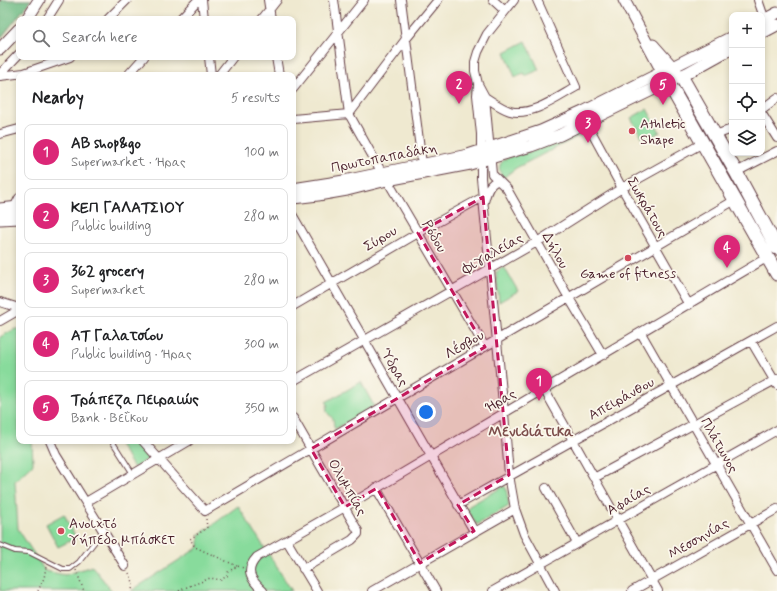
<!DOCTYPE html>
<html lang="en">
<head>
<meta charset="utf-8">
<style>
  body { margin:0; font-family:Mynerve,sans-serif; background:#f6f6f6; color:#202124 }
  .controls { position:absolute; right:12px; top:12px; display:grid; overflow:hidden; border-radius:8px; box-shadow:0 2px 6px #0003 }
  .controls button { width:36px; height:36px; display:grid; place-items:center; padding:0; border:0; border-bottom:1px solid #e0e0e0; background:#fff; color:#202124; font:20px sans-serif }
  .you { position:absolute; left:426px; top:412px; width:14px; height:14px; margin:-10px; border:3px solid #fff; border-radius:50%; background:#1a73e8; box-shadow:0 0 0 6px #1a73e833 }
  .badge { display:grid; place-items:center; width:26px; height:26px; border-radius:50%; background:#db2777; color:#fff; font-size:13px; font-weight:700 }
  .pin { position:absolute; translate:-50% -33px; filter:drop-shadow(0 1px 2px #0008) }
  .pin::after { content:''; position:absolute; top:21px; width:14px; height:12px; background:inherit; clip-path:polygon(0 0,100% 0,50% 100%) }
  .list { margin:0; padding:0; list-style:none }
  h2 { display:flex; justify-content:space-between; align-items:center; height:52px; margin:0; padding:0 16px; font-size:17px }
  h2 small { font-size:13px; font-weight:400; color:#757577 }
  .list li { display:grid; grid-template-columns:26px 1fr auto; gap:12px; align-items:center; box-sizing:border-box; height:56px; margin:0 8px 8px; padding:0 8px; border:1px solid #e0e0e0; border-radius:8px }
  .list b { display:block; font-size:15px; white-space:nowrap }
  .list p { margin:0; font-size:13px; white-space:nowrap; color:#757577 }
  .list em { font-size:13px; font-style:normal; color:#757577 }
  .icon { flex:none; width:22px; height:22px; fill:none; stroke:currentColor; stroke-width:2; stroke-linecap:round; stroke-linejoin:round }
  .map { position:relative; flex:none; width:777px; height:591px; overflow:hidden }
  .search { position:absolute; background:#fff; box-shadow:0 2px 6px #0003; left:16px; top:16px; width:280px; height:44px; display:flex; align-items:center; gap:10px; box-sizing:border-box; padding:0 14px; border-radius:8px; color:#757577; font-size:15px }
  .panel { position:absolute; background:#fff; box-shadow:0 2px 6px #0003; left:16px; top:72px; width:280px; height:372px; border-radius:8px }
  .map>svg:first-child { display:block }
  .green { fill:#88db9c; stroke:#697d64 }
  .forest { fill:#6ebb84; stroke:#5c6d58 }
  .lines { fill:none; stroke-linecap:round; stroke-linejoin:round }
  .lane-casing { stroke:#633d44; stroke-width:6 }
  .street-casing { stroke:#633d44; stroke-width:10 }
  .secondary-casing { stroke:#633d44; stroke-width:13 }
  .primary-casing { stroke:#633d44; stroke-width:15 }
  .path { stroke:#633d44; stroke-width:1.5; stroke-dasharray:1 3; stroke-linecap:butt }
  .lane { stroke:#fff; stroke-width:4 }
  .street { stroke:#fff; stroke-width:8 }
  .secondary { stroke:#fff; stroke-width:11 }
  .primary { stroke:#fff; stroke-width:13 }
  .marked { fill:#c2185b; fill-opacity:0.2; stroke:#c2185b; stroke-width:3; stroke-dasharray:8 5; stroke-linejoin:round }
  .poi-dot { fill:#d1495b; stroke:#fbf7ec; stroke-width:1.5 }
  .labels { text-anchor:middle; stroke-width:3.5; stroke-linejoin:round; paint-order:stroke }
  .poi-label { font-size:14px; fill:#4a1f2b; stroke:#fbf7ec; text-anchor:start }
  .street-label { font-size:14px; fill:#4a1f2b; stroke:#fbf7ec }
  .neighbourhood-label { font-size:15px; font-weight:bold; fill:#7d4e4c; stroke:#fbf7ec }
</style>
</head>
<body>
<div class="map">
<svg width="777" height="591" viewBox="0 0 777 591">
  <rect width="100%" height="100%" fill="#fbf7ec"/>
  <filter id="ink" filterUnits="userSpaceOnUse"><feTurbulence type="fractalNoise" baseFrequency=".025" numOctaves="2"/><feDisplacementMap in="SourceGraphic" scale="8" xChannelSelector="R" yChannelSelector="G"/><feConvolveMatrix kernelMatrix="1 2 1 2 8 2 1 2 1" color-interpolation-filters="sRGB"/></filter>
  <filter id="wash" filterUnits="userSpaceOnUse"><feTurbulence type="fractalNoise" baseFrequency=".012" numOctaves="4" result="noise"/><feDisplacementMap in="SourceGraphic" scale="16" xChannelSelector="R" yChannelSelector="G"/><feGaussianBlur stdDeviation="0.9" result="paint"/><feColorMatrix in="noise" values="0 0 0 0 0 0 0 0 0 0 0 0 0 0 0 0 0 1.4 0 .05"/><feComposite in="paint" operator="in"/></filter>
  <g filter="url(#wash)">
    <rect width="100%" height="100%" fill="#efe9d0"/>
    <path class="green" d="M526,41L539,70L525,76L524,73L515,77L505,52Z
      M647,109L660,132L644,141L631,118Z
      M583,131L585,133L516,168L503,178C500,173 498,168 501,163C508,154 526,154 536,150C552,144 568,137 583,131Z
      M504,267L518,291L499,302L496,272Z
      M15,329H19V441H32L33,464L15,481L18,529L45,571L65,575L92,566L112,591H0V337Z
      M361,382L374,406L335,429C333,426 334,422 333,419C329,413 324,413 328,404L326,402Z
      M117,441H134L148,459L134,468Z
      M504,486L506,488L509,506L478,524H476L467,510L469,506Z
      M238,506L292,591H131L199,547V535Z
      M64,514L76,538L58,547L46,524Z"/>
    <path class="forest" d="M0,0H31L3,36L0,38Z"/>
  </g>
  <g filter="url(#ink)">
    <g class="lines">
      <defs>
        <path id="lane" d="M112,441L133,474
          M0,545L15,551L29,552L63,569H70L79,562L103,531"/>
        <path id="street" d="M202,0L204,19
          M268,0L271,19
          M334,0L349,114L382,173
          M401,0L422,164
          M493,0L505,11
          M514,0L487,34L478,52L475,62V71L478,84L485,97L492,174L507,189L569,298L603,355
          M758,0L765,20
          M47,19L59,0
          M108,19L127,0
          M180,19L198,0
          M262,19L277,0
          M209,57L211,75
          M276,57L279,75
          M0,74L19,54
          M128,75L144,57
          M219,75L233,57
          M0,76L24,73L70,57
          M478,84L477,95L481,134V178L504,413L509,475L515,509L524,534L555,591
          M293,89L364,0
          M485,97C493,102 501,108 510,111C531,117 558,97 576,87L537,0
          M762,109L777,98
          M349,114L406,39L438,0
          M762,114L777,138
          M293,119L349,114
          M586,122L622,188L689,305
          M0,134L19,129
          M715,135L732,129
          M736,172L777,151
          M387,180L485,347
          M484,202C486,194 489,182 498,181
          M14,208L19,198
          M293,216L474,531
          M0,302L19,308
          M293,306L418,233L483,197
          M0,321L19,310
          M641,333L777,570
          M751,341L777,385
          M293,381L537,242L622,188L703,143
          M544,389L658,591
          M293,418L358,531V534L352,540L303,569
          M50,441L56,455L125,566
          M143,441L205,511L735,200
          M594,478L777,379
          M376,488L436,591
          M546,488L577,543
          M86,502L189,441
          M458,505L777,326
          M287,541L317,591
          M263,591C251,580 244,571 257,557L345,507L768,257
          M372,591L515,509
          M493,591L777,430
          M632,591L777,509"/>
        <path id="secondary" d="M624,0L665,77
          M27,19L39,0
          M762,21L777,13
          M762,33L777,25
          M653,45L676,71
          M0,49L19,29
          M293,189L344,181L468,155L541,131L583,112L732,37
          M293,198L318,195L347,190L387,180L470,164L531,146L560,135L586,122L687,73L732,48
          M0,209L19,207
          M0,219L19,218"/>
        <path id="primary" d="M681,76L736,172L777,248
          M668,82L777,274"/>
      </defs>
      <use href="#lane" class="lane-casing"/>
      <use href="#street" class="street-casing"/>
      <use href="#secondary" class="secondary-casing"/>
      <use href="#primary" class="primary-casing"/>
      <path class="path" d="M0,1L1,0
        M206,519L207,528L190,539L195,547L237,566
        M76,570L84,591
        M129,573L133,582L132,591
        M38,591L44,578L46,567
        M179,591C189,585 200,583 210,578L221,580L227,576L228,572L237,566L244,568"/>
      <use href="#lane" class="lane"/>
      <use href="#street" class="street"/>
      <use href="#secondary" class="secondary"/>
      <use href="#primary" class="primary"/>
    </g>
  </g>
  <path class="marked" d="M483,197L509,475L458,505L474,531L420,563L377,488L345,507L311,449L485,347L418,233Z"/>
  <g class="poi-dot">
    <circle cx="632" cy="131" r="4"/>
    <circle cx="628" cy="258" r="4"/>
    <circle cx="61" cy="531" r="4"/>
  </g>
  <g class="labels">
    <g class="poi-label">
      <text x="640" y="128">Athletic<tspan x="640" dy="16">Shape</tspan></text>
      <text x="628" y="278" text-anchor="middle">Game of fitness</text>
      <text x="69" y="528">Ανοιχτό<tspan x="69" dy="16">γήπεδο μπάσκετ</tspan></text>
    </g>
    <g class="street-label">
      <text transform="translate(384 157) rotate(-11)" y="5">Πρωτοπαπαδάκη</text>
      <text transform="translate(648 207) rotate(60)" y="5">Σωκράτους</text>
      <text transform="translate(435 236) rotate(60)" y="5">Ρόδου</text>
      <text transform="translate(380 238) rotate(-31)" y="5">Σύρου</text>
      <text transform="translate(556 250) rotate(61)" y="5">Δήλου</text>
      <text transform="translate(492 253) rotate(-30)" y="5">Φιγαλείας</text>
      <text transform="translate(464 344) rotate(-30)" y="5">Λέσβου</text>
      <text transform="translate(395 367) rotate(60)" y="5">Ύδρας</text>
      <text transform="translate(621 398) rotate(-29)" y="5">Απειράνθου</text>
      <text transform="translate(500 400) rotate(-30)" y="5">Ήρας</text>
      <text transform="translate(720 445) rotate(60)" y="5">Πλάτωνος</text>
      <text transform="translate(348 487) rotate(60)" y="5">Ολυμπίας</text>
      <text transform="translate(628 499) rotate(-30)" y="5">Αφαίας</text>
      <text transform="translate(698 538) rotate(-30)" y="5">Μεσσηνίας</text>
    </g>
    <g class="neighbourhood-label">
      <text x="531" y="436">Μενιδιάτικα</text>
    </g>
  </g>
</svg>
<div class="controls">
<button>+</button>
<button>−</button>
<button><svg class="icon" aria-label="locate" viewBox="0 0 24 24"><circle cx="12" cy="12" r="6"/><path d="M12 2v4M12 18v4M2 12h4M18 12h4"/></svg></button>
<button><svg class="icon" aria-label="layers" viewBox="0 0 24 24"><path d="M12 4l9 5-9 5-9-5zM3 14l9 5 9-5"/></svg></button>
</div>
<div class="you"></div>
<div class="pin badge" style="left:539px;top:401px">1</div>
<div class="pin badge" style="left:459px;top:104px">2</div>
<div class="pin badge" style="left:588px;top:143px">3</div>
<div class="pin badge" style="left:727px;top:268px">4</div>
<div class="pin badge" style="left:663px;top:105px">5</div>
<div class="search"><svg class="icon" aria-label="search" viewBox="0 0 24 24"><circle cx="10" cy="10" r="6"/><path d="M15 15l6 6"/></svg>Search here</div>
<section class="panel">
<h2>Nearby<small>5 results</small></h2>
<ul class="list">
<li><span class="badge">1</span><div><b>AB shop&amp;go</b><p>Supermarket · Ήρας</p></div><em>100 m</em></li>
<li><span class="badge">2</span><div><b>ΚΕΠ ΓΑΛΑΤΣΙΟΥ</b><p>Public building</p></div><em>280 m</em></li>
<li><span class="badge">3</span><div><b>362 grocery</b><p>Supermarket</p></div><em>280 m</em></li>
<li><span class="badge">4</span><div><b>ΑΤ Γαλατσίου</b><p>Public building · Ήρας</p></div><em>300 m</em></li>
<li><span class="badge">5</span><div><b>Τράπεζα Πειραιώς</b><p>Bank · Βεΐκου</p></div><em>350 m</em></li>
</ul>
</section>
</div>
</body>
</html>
